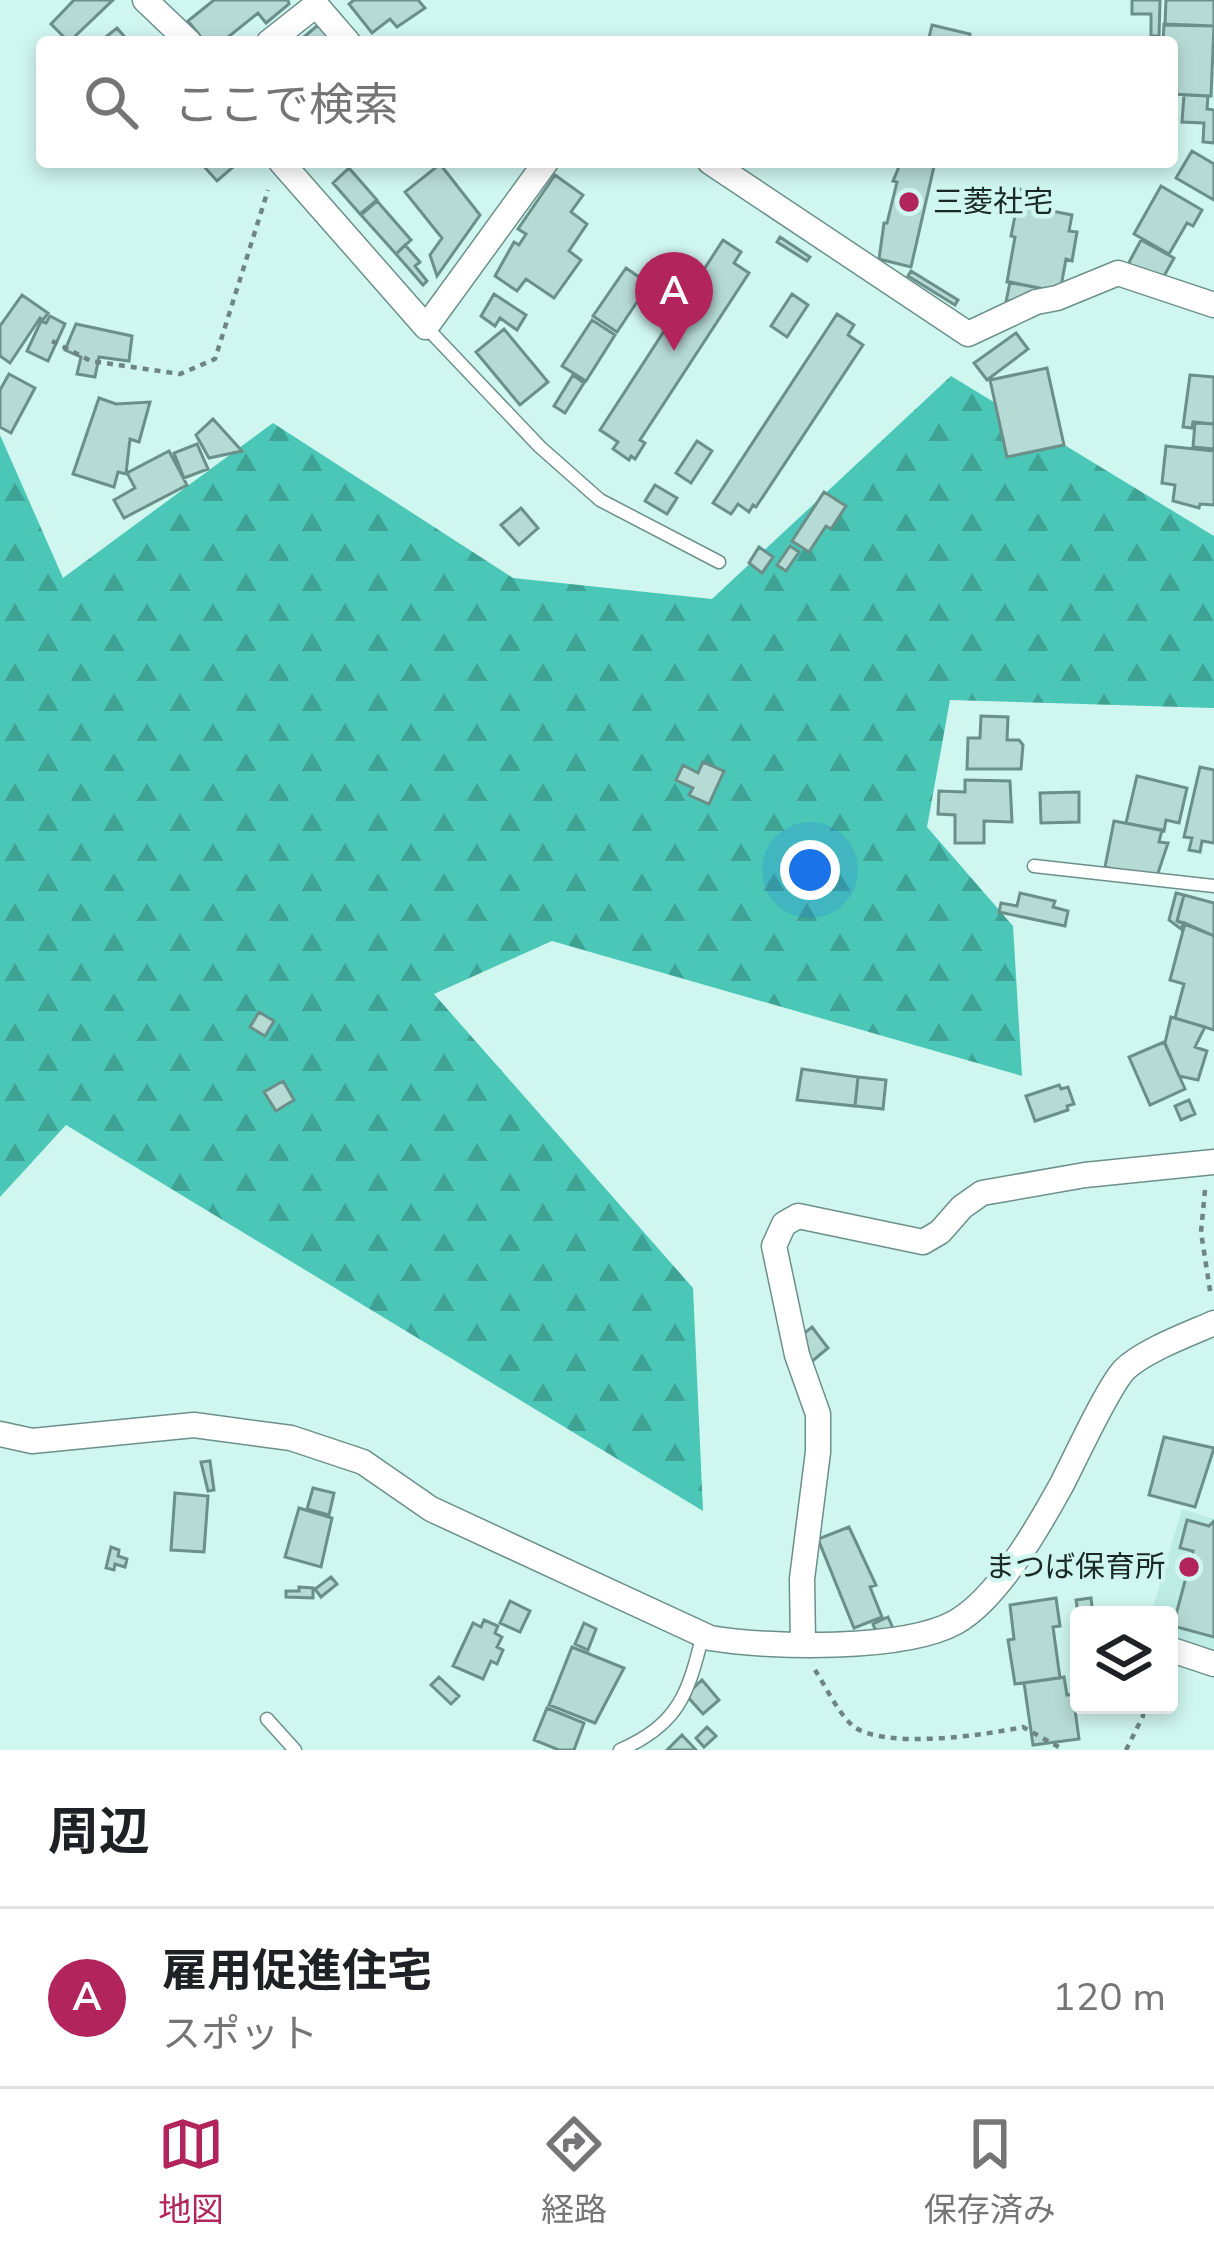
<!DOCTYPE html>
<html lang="ja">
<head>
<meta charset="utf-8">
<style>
  body { margin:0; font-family:"Nunito Sans","Noto Sans JP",sans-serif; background:#f2f2f2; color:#202124 }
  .controls { position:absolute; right:36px; bottom:36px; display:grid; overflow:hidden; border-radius:12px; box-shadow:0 6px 18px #0003 }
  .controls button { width:108px; height:108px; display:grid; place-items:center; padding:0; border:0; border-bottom:3px solid #e0e0e0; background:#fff; color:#202124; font:60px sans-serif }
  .you { position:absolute; left:810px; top:870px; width:42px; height:42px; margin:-30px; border:9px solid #fff; border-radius:50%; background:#1a73e8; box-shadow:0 0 0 18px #1a73e833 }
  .badge { display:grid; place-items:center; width:78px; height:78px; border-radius:50%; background:#b2245c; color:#fff; font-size:39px; font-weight:700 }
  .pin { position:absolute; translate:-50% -99px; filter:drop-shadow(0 3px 6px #0008) }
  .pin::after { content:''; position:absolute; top:63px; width:42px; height:36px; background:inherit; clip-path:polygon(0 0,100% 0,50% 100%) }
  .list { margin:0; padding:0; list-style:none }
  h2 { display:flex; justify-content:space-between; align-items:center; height:156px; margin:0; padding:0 48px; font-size:51px }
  h2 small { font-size:39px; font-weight:400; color:#757577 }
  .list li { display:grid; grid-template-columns:78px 1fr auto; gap:36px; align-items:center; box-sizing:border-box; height:180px; padding:0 48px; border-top:3px solid #e0e0e0 }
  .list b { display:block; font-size:45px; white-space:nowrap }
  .list p { margin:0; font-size:39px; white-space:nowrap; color:#757577 }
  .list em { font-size:39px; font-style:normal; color:#757577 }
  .icon { flex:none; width:66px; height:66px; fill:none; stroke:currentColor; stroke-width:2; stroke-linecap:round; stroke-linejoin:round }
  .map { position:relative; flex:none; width:1214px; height:1750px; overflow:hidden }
  .search { position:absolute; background:#fff; box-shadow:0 6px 18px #0003; left:36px; right:36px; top:36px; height:132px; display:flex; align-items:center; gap:30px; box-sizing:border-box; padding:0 42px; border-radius:12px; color:#757577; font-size:45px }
  .sheet { height:336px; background:#fff }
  nav { display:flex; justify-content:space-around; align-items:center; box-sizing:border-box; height:168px; border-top:3px solid #e0e0e0; background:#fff; font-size:33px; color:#757577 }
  nav a { display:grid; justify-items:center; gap:6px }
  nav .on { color:#b2245c }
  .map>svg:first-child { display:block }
  .built { fill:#bcece4 }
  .forest { fill:url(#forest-firs) }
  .building { fill:#b6dbd5; stroke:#6b8f89; stroke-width:3 }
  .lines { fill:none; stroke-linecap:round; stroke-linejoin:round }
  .service-casing { stroke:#6c908a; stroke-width:15 }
  .minor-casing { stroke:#6c908a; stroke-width:27 }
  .path { stroke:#6d8682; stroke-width:4.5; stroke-dasharray:6 6; stroke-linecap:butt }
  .service { stroke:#fff; stroke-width:12 }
  .minor { stroke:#fff; stroke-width:24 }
  .poi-dot { fill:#b2245c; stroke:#cff6ef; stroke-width:4.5 }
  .labels { text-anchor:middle; stroke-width:9; stroke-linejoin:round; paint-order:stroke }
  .poi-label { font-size:30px; fill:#1a2826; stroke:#cff6ef; text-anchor:start }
</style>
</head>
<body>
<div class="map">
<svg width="1214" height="1750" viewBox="0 0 1214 1750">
  <defs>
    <pattern id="forest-firs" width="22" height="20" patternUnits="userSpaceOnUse" patternTransform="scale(3)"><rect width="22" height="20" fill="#4bc7b7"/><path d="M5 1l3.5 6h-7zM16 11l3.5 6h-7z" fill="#3ea295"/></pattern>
  </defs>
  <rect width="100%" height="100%" fill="#cff6ef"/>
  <path class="built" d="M1182,1509L1214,1519V1658L1169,1640V1615H1151Z"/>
  <path class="forest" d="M951,376L1214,536V708L950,700L927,827L1013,926L1022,1076L552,941L434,994L693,1288L703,1511L66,1125L0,1197V435L63,578L273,423L513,578L712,599Z"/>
  <path class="building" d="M74,0H113L69,42L51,24Z
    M214,0H288L289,4L266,23L258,13L222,42H205L188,21Z
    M354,0H418L425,8L397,27L390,19L372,33L349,4Z
    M1132,0H1160L1159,36H1151V14H1132Z
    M1166,0H1214V26L1165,25Z
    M1164,24L1214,26L1211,96L1172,94V42H1163Z
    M318,25L335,42H298Z
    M932,25L970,34L968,42H928Z
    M117,28L129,42H98L102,40Z
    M1184,95L1208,96L1207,109L1214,110V143L1203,142L1204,123L1182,122Z
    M1192,151L1214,164V200L1176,178Z
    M200,162H239L217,181Z
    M901,162H935L911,267L879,259L884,223H887L897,182L893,181Z
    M440,164L480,215L437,276L430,255L442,238L405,192Z
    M349,168L377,200L360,214L333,183Z
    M555,175L583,195L571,212L587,224L569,251L581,260L554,298L526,279L517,291L495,276L514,242L519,245L526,234L518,229Z
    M1161,186L1202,210L1193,226L1187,223L1169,254L1134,234Z
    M1015,188L1045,194L1042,209L1072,215L1069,231L1077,232L1072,261L1066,259L1060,292L1007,282L1015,237L1011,236L1016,211L1011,210Z
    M377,201L411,240L396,254L361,215Z
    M780,237L810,257L807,261L777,242Z
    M723,240L741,252L734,263L749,273L640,440L645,443L635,459L631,456L629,460L613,449L618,442L600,430Z
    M1141,240L1174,258L1159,285L1126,268Z
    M405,245L420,262L415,266L427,281L423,285L396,254Z
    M626,268L649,284L617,332L593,316Z
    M911,271L958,300L955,305L908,276Z
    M1010,282L1050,290L1010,308L1009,301L1006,302Z
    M494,294L526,315L517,330L500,318L495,326L481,316Z
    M792,294L808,305L787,337L771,326Z
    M22,295L48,313L43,320L40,318L10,363L0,356V326Z
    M837,314L854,325L848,335L863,345L756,507L753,505L749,512L738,504L731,514L713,503Z
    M50,316L65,324L48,361L27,351L41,321L46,323Z
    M592,320L615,335L586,381L562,366Z
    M76,324L132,336L129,361L99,357L95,377L77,374L81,357L65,350Z
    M504,329L548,382L520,405L476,352Z
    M1016,333L1028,349L987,380L974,363Z
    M1047,368L1064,445L1007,457L990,380Z
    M9,374L35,388L11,433L0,427V390Z
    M573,375L584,383L565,413L554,406Z
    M1190,375L1214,377V424L1193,422L1192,428L1183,427Z
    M99,398L116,404L150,402L139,442L130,439L126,474L118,472L114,487L73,474Z
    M213,419L242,451L209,458L196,435Z
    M1195,423L1214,424V449L1193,447Z
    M697,441L712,451L691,483L676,473Z
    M197,444L208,469L184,478L174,453Z
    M1166,446L1214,451V505L1200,504L1199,508L1173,501L1175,485L1162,483Z
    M169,451L187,485L124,518L114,500L135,488L127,473Z
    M655,485L677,498L667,514L645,501Z
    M824,492L846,506L831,529L826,526L809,552L792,541Z
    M521,508L538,528L519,545L501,525Z
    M790,546L799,552L786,571L777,565Z
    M759,547L773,557L762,573L749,563Z
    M981,716L1008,717L1007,740H1019L1023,745L1021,769H967L968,738H980Z
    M703,762L724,771L709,804L689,795L693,788L676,780L683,765L698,773Z
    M1200,767L1214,770V843L1202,841L1200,852L1189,850L1192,838L1184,837Z
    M1137,776L1187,788L1179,823L1166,820L1164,831L1126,823Z
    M965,780L1010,781L1012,822L984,821V843H955V815L938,814L939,791L965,792Z
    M1079,792V822L1041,823L1040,793Z
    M1114,821L1162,830L1159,842L1168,843L1156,879L1105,867Z
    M1020,893L1055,901L1053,907L1068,911L1065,926L999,912L1001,903L1017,906Z
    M1176,893L1184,895L1177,921L1184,923L1181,929L1169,920Z
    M1184,895L1214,903V936L1177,921Z
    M1185,923L1214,936V1030L1175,1018L1184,984L1170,980Z
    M259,1012L274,1021L265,1036L250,1027Z
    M1171,1017L1205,1027L1195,1047L1207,1051L1198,1080L1179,1076L1165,1043Z
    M1164,1042L1185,1089L1150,1105L1129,1057Z
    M802,1069L858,1077L855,1106L797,1100Z
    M858,1077L886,1080L883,1109L855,1106Z
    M283,1081L294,1100L276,1111L264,1092Z
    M1059,1085L1061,1089L1068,1087L1074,1104L1067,1106L1068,1110L1035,1121L1026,1096Z
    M1189,1100L1195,1114L1181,1120L1175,1106Z
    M812,1327L828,1348L810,1363L793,1342Z
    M1164,1437L1214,1448L1195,1507L1149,1495Z
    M210,1461L214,1490L208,1491L201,1462Z
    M313,1488L334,1493L329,1515L307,1509Z
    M175,1493L208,1496L204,1552L171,1550Z
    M299,1508L332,1518L321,1567L285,1557Z
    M1187,1520L1209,1526L1214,1521V1637L1173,1626L1193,1551L1180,1548Z
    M849,1527L876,1585L870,1587L882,1617L854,1628L818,1539Z
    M111,1547L119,1550L118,1556L127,1559L125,1567L115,1564L114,1570L106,1568Z
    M331,1577L337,1584L321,1597L315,1589Z
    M299,1587L313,1588V1598L286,1597V1591H299Z
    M1056,1598L1060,1626L1053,1627L1060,1678L1015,1684L1008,1640L1014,1639L1010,1605Z
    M1091,1598L1093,1615H1079V1619L1076,1600Z
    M510,1601L530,1611L520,1632L500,1623Z
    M888,1617L896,1635L880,1642L873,1624Z
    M484,1620L498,1626L495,1633L502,1637L497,1647L503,1650L497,1664L491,1661L483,1679L453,1666L473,1623L481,1627Z
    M584,1623L596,1629L588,1650L575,1644Z
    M572,1647L624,1668L595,1723L549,1705Z
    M439,1677L459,1696L451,1704L431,1685Z
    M1064,1677L1067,1695L1073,1694L1079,1739L1033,1745L1024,1683Z
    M702,1680L719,1700L703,1714L686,1695Z
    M547,1708L584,1723L574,1750H559L534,1740Z
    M707,1727L716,1736L704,1747L696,1738Z
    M682,1735L696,1750H667Z"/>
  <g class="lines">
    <defs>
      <path id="service" d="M426,327L540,447L600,500L719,562
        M1034,866L1214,886
        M267,1719L295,1750
        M620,1750C679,1724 688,1694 703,1634"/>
      <path id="minor" d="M145,0L189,42
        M269,42L316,5L348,42
        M281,162L426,327L546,162
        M710,162L968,334L1036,302L1057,298L1118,273L1214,305
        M0,1434L32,1441L194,1425L291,1438L363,1462L431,1509L710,1638C769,1648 904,1651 956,1622C998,1598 1039,1526 1062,1484C1076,1457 1107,1389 1124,1370C1143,1351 1189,1334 1214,1323
        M803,1643L802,1579L818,1452V1414L797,1355L774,1246L784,1224L798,1216L923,1242L940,1232L962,1207L982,1193L1085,1175L1214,1162
        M1169,1649L1214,1664"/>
    </defs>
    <use href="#service" class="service-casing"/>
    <use href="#minor" class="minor-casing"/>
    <path class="path" d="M52,341L91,361L180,374L215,359L268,190
      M1205,1190L1201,1232L1211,1297
      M815,1670C826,1687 838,1713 853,1726C884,1750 986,1735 1023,1727L1064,1750
      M1126,1750L1143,1716L1144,1705"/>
    <use href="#service" class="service"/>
    <use href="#minor" class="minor"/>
  </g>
  <g class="poi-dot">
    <circle cx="909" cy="202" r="12"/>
    <circle cx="1189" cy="1567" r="12"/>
  </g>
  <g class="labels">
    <g class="poi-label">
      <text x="933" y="212">三菱社宅</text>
      <text x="1165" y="1577" text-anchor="end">まつば保育所</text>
    </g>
  </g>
</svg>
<div class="controls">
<button><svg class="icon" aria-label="layers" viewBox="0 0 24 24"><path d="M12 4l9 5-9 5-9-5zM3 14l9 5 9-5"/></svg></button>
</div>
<div class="you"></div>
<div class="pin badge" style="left:674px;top:351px">A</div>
<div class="search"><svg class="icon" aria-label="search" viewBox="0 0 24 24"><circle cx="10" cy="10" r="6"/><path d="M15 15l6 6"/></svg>ここで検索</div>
</div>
<section class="sheet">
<h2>周辺<small></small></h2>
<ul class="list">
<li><span class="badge">A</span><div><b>雇用促進住宅</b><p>スポット</p></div><em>120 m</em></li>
</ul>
</section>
<nav>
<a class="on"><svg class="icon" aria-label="map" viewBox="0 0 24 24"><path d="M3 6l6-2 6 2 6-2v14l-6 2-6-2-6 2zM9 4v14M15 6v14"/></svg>地図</a>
<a><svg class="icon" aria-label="directions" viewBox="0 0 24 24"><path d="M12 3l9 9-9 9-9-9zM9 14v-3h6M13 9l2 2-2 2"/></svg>経路</a>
<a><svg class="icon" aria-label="saved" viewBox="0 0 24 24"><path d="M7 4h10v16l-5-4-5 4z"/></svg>保存済み</a>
</nav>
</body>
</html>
